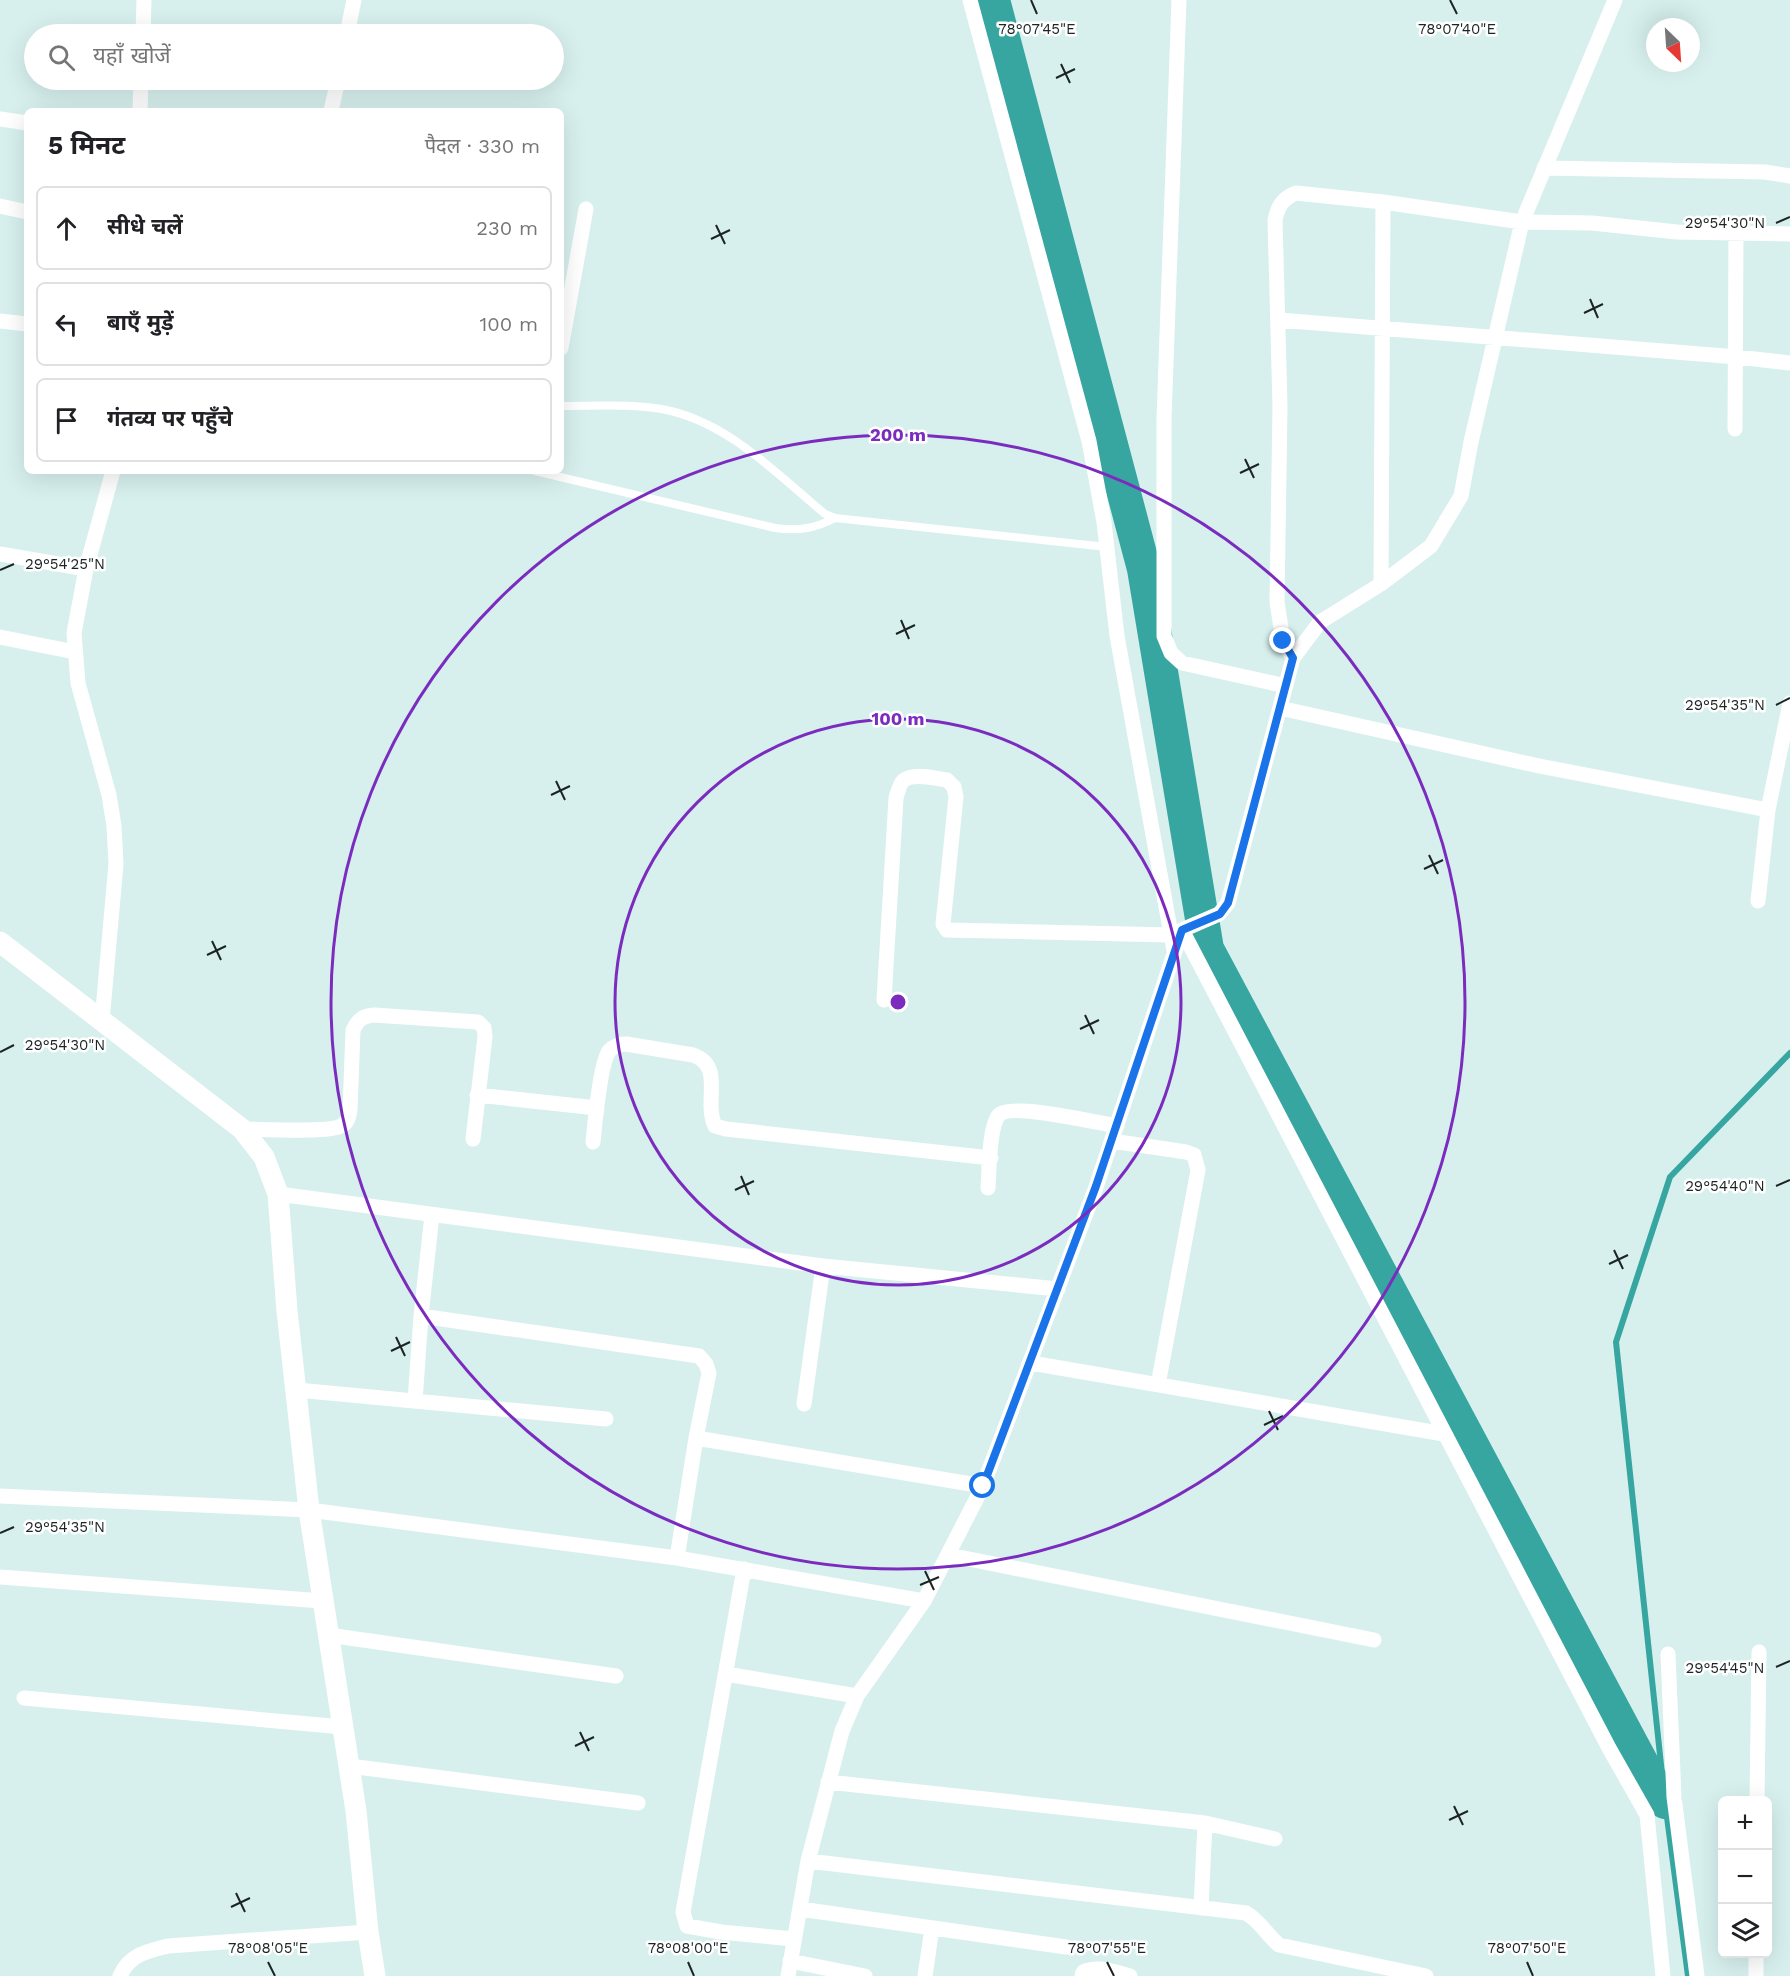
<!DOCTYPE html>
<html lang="hi">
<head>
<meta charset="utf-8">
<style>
  body { margin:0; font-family:"Work Sans","Noto Sans Devanagari",sans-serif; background:#f2f2f2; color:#202124 }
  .controls { position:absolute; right:18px; bottom:18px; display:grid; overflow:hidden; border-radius:9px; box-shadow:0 6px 24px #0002 }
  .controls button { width:54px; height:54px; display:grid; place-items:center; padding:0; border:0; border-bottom:2px solid #e0e0e0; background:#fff; color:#202124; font:30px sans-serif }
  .compass { position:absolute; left:1646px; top:18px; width:54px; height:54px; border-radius:50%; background:#fff; box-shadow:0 6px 24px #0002; rotate:155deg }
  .stop { position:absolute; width:18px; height:18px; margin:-14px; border:4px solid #1a73e8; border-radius:50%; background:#fff }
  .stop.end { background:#1a73e8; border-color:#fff; box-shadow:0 2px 6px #0008 }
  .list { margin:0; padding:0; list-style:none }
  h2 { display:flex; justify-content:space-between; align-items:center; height:78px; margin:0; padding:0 24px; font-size:26px }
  h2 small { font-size:20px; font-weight:400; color:#757577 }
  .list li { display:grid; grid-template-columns:39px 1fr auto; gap:18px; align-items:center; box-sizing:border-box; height:84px; margin:0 12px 12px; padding:0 12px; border:2px solid #e0e0e0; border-radius:9px }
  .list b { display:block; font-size:22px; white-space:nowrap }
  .list em { font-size:20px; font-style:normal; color:#757577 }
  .icon { flex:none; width:33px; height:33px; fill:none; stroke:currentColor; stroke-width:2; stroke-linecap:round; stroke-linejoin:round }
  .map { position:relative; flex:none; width:1790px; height:1976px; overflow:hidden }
  .search { position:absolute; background:#fff; box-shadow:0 6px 24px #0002; left:24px; top:24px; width:540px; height:66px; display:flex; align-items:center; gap:15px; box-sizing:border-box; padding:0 21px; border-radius:33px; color:#757577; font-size:22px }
  .panel { position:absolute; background:#fff; box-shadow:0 6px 24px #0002; left:24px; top:108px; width:540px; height:366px; border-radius:9px }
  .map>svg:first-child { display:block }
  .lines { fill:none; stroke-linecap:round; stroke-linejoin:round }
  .stream { stroke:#37a6a0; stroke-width:6 }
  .river { stroke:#37a6a0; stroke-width:34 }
  .lane { stroke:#fff; stroke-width:8 }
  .street { stroke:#fff; stroke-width:15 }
  .secondary { stroke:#fff; stroke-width:21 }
  .route { stroke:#1a73e8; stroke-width:8 }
  .ticks { fill:none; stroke:#1c2524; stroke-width:2 }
  .ring { fill:none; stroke:#7b2cbf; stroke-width:3 }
  .ticks-label { font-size:15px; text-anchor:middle; fill:#1c2524; stroke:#fff; stroke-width:5; stroke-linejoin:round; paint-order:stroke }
  .centre { fill:#7b2cbf; stroke:#fff; stroke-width:3 }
  .ring-label { font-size:18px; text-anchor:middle; font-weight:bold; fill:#7b2cbf; stroke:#fff; stroke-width:5; stroke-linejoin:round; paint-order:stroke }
</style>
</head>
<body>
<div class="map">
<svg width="1790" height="1976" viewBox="0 0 1790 1976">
  <rect width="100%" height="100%" fill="#d7f0ee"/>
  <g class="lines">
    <path class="stream" d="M1688,1976L1665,1802L1616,1342L1670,1177L1790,1053"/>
    <path class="river" d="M993,0L1144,569L1207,949L1654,1786L1665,1802"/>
    <path class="lane" d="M561,406C597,406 635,403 671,411C732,426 779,476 825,514L835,518L1107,547
      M535,471L775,528C798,531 814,529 835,518"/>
    <path class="street" d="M970,0L1089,441L1104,522L1117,636L1174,951
      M1179,0L1164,419V636L1171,653L1182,663L1286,686
      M143,34L144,0
      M347,34L354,0
      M140,111L141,80
      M331,111L338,80
      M0,119L27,123
      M1544,168L1765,172L1790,176
      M0,206L27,212
      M1279,320L1737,357L1790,363
      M0,321L27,324
      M561,348L586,209
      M1735,429L1736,233
      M0,554L86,569
      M1381,584L1383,202
      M0,637L75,652
      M1293,658L1283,641L1277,602L1280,407L1275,220C1278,206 1282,199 1296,193L1383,202L1522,222L1592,223L1677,232L1790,234
      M1280,708L1539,766L1768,810
      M1758,901L1768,810L1790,703
      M1182,930L1609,1748L1647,1815L1663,1976
      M884,1000L896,798C898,792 899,784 904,780C913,773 936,778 947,780L954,787L956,797L943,924L947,930L1171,935
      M102,1021L116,864L114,826L109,795L78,683L74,633L86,569L113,471
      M477,1095L597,1108
      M242,1129C260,1129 329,1133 341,1126C348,1123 349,1116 350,1110L353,1030C358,1020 362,1016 374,1015L478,1022L484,1028L485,1037L473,1139
      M1112,1141L1186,1152L1194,1155L1198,1170L1158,1385
      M593,1142C595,1123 600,1064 609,1051C614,1046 619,1044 626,1044L693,1055C725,1066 703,1101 715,1126L726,1129L991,1158
      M988,1188C989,1172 989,1126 999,1115C1011,1102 1097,1123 1117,1126
      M278,1194L823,1266L1058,1289
      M421,1316L699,1356L706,1364L709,1373L696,1438L677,1558
      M1031,1363L1444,1434
      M297,1390L606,1419
      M415,1401L421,1316L432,1215
      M804,1404L823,1266
      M696,1438L983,1486
      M0,1496L309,1510L677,1558L924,1601
      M949,1555L1374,1640
      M744,1569L683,1912L687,1926L721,1932L794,1939
      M0,1577L323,1601
      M328,1635L616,1676
      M1668,1654L1674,1797L1697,1976
      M726,1674L857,1696
      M24,1698L343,1727
      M349,1766L638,1803
      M828,1782L1205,1823L1275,1839
      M1757,1800L1759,1652
      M808,1861L1246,1913C1260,1921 1267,1935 1279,1945L1426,1976
      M1201,1908L1205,1823
      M800,1909L1066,1947
      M790,1961L865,1976
      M120,1976C129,1955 147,1951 168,1946L368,1932
      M788,1976L808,1861L842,1731L857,1696L924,1601L983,1486L1096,1187L1182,930L1219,914L1228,903L1293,658L1320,622L1381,584L1431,546L1461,496L1471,442L1522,222L1615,0
      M925,1976L932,1928
      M1082,1976L1083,1972C1099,1965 1114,1972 1130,1976
      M1756,1976V1954"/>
    <path class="secondary" d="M0,942L242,1129L264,1157L278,1194L287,1311L309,1510L356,1811L368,1932L375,1976"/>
  </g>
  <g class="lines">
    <path class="route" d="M983,1486L1096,1186L1182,930L1220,914L1228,903L1293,658L1283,641"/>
  </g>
  <path class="ticks" d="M1031,0L1037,14M1450,0L1457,14M1061,64L1070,83M1056,78L1075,69M1776,223L1790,217M716,225L725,244M711,239L730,230M1590,299L1598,318M1584,313L1603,304M1245,459L1254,478M1240,473L1259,464M0,570L14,564M901,620L909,639M896,634L915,625M1776,705L1790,698M556,781L565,800M551,795L570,786M1429,855L1438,874M1424,869L1443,860M212,941L221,960M207,955L226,946M1085,1015L1094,1034M1080,1029L1099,1020M0,1052L14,1045M741,1176L749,1195M1776,1186L1790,1180M735,1190L754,1181M1614,1250L1623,1269M1609,1264L1628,1255M396,1337L405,1356M391,1351L410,1342M1269,1411L1278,1430M1264,1425L1283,1416M0,1533L14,1527M925,1571L934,1590M920,1585L939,1577M1776,1667L1790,1661M580,1732L589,1751M575,1746L594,1737M1454,1806L1463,1825M1449,1820L1468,1811M236,1893L245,1912M231,1907L250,1898M268,1962L275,1976M688,1962L694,1976M1107,1962L1114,1976M1527,1962L1533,1976"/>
  <g class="ring">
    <circle cx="898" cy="1002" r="283"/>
    <circle cx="898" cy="1002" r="567"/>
  </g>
  <g class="ticks-label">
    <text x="1037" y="34">78°07'45"E</text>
    <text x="1457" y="34">78°07'40"E</text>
    <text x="1725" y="228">29°54'30"N</text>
    <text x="65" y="569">29°54'25"N</text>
    <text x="1725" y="710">29°54'35"N</text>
    <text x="65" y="1050">29°54'30"N</text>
    <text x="1725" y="1191">29°54'40"N</text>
    <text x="65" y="1532">29°54'35"N</text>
    <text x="1725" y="1673">29°54'45"N</text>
    <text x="268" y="1953">78°08'05"E</text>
    <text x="688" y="1953">78°08'00"E</text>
    <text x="1107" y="1953">78°07'55"E</text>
    <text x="1527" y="1953">78°07'50"E</text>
  </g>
  <circle cx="898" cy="1002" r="9" class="centre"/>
  <g class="ring-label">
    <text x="898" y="441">200 m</text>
    <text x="898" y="725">100 m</text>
  </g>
</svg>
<div class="controls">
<button>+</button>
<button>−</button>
<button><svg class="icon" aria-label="layers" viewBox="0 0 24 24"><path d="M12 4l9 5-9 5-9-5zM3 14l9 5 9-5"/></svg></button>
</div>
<svg class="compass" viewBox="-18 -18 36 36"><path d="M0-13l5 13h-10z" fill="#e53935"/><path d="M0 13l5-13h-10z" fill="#757577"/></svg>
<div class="stop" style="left:983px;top:1486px"></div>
<div class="stop end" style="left:1283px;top:641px"></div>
<div class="search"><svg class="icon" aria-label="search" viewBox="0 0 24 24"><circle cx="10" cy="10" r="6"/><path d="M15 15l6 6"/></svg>यहाँ खोजें</div>
<section class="panel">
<h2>5 मिनट<small>पैदल · 330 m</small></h2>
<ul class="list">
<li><svg class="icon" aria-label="ahead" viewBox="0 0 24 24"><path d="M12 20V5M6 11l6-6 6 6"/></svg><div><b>सीधे चलें</b></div><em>230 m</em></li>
<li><svg class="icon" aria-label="left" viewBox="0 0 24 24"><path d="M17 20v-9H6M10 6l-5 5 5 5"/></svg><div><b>बाएँ मुड़ें</b></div><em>100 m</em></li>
<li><svg class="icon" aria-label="arrive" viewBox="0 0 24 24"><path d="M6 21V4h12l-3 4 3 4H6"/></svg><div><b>गंतव्य पर पहुँचे</b></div></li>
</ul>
</section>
</div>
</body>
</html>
